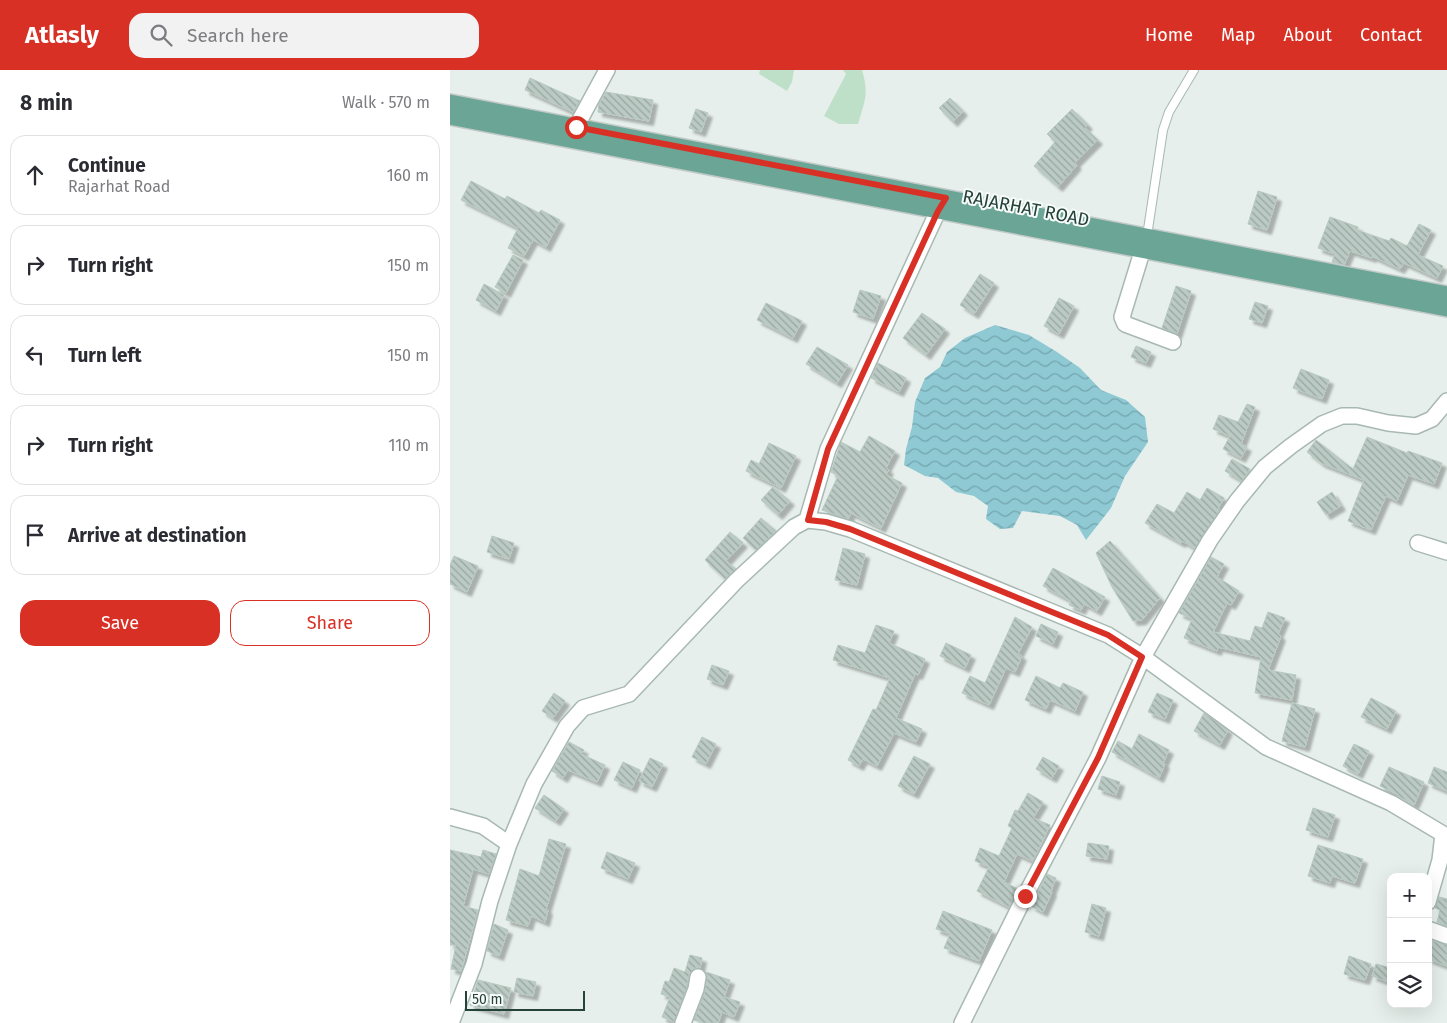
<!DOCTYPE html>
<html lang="en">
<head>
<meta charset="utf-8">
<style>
  body { margin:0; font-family:"Fira Sans",sans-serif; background:#f2f2f3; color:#2b2b33 }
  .controls { position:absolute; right:15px; bottom:15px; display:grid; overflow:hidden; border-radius:10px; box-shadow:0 5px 20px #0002 }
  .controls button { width:45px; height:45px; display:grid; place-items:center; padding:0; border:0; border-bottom:1px solid #e1e1e2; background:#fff; color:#2b2b33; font:25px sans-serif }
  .scale { position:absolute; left:15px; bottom:12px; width:120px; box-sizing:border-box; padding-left:5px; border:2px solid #24423a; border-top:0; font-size:14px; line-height:18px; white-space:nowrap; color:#24423a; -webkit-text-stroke:4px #f7fbf9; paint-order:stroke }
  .stop { position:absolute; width:15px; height:15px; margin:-11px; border:4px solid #d93025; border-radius:50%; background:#fff }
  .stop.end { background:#d93025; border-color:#fff; box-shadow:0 1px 5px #0008 }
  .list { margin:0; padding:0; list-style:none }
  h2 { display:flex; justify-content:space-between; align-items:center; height:65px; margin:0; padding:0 20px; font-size:21px }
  h2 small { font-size:16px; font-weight:400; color:#7c7c81 }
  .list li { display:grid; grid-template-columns:32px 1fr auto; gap:15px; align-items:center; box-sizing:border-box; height:80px; margin:0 10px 10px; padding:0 10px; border:1px solid #e1e1e2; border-radius:15px }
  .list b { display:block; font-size:19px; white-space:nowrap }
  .list p { margin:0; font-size:16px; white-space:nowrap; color:#7c7c81 }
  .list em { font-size:16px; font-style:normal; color:#7c7c81 }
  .actions { display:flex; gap:10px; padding:15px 20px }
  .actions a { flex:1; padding:11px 0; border:1px solid #d93025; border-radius:15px; text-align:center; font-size:18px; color:#d93025 }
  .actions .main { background:#d93025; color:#fff }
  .icon { flex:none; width:28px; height:28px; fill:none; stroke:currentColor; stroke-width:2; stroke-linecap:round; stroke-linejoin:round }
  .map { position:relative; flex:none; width:997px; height:953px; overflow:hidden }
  header { display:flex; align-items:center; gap:30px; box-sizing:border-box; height:70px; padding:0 25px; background:#d93025; color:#fff }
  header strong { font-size:24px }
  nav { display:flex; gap:28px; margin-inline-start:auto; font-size:18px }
  .search { width:350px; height:45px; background:#f2f2f3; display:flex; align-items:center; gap:12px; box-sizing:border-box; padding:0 18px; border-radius:15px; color:#7c7c81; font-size:19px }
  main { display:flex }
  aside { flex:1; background:#fff }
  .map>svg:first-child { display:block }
  .green { fill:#bfe0c8 }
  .water { fill:url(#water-waves) }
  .building { fill:url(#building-back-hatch); stroke:#b8c9c2; filter:url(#shadow) }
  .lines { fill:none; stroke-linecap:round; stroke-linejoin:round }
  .lane-casing { stroke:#a8b8b2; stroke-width:10 }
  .street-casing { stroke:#a8b8b2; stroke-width:18 }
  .primary-casing { stroke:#c2cac8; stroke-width:18 }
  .lane { stroke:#fff; stroke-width:8 }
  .street { stroke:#fff; stroke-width:15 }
  .primary { stroke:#6aa596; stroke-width:15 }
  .route { stroke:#d93025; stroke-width:6 }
  .labels { text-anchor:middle; stroke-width:4; stroke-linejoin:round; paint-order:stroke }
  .street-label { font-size:18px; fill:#24423a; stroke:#f7fbf9 }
</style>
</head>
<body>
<header>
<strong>Atlasly</strong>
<div class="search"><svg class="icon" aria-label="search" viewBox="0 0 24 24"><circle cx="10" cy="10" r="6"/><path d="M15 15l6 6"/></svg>Search here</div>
<nav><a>Home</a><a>Map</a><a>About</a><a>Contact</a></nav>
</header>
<main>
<aside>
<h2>8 min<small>Walk · 570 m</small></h2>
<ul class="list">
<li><svg class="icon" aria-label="ahead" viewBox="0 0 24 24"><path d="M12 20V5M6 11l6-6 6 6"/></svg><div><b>Continue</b><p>Rajarhat Road</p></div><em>160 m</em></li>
<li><svg class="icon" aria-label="right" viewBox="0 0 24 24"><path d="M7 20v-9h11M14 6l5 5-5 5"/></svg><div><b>Turn right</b></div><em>150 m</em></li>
<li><svg class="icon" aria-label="left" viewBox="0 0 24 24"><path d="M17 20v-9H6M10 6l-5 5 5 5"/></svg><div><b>Turn left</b></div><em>150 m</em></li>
<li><svg class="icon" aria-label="right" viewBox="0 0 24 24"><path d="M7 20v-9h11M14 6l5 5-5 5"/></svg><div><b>Turn right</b></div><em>110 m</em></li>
<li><svg class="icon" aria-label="arrive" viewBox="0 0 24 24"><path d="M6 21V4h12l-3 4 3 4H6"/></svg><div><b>Arrive at destination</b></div></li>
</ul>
<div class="actions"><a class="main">Save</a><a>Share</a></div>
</aside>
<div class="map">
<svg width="997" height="953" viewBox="0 0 997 953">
  <defs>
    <pattern id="water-waves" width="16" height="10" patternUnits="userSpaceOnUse" patternTransform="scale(1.25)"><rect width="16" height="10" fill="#8ec9d4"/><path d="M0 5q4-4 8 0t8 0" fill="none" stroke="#74a5ad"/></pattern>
    <pattern id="building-back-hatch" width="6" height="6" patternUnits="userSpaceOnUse" patternTransform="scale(1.25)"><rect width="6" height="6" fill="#bbcac4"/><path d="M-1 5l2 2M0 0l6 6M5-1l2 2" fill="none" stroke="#98a6a0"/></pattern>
    <filter id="shadow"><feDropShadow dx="4.5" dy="4.5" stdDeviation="1" flood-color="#0004"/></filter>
  </defs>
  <rect width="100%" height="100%" fill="#e6efeb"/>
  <path class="green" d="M310,0H344L342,12L337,21L309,4Z
    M393,0H412C419,24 415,30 408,54H389L374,46L396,4Z"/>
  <path class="water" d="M545,255L579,265L607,282L630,298L651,320L676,330L695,347L698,372L675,406L661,438L636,470L627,455L610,446L572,441L563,458L550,459L536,449L538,436L524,426L506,422L488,408L475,406L454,395L456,379L462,357L465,332L475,308L490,297L497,282L515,268Z"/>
  <path class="building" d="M80,8L130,31L123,42L75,20Z
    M156,22L203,30L199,51L148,42L149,34Z
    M500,28L513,41L503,52L489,38Z
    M246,39L258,43L251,62L239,58Z
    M622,39L638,55L635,58L648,70L625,93L627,95L608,117L584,96L605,72L597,64Z
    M21,111L55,129L57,126L89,143L91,140L110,150L96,177L83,170L74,186L58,178L68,158L11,130Z
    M808,121L827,127L817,160L798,154Z
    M880,147L908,157L907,160L939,171L941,168L957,176L969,154L981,160L968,185L993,196L987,208L954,193L950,199L922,186V188L900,181L894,195L882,192L885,184L868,178Z
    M63,185L73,190L56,223L45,217Z
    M530,204L544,213L524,244L510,235Z
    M34,214L54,225L46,241L26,230Z
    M726,216L741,221L727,264L712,258Z
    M410,220L431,226L423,249L403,242Z
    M609,228L624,236L609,264L594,256Z
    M805,232L818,236L812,253L799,249Z
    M316,233L352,251L343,268L307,250Z
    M472,243L495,259L476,285L453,268Z
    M686,276L701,282L696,293L681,287Z
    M367,277L398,295L387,313L356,294Z
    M428,293L456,308L449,322L421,308Z
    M851,299L879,310L872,329L843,318Z
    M797,334L805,337L791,374L797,377L791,388L773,379L780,366L763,359L769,345L788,352Z
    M419,366L445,381L436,398L439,400L436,405L452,413L431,458L401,443L398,449L372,440L388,406L381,402L391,372L410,382Z
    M917,367L957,383L958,381L992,393L984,414L958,405L947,431L936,426L921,460L898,451L914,410L871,393L857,382L866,370L903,399Z
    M319,373L346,386L331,418L296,401L301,390L309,394Z
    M782,389L800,399L792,411L775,401Z
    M323,417L340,431L328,445L311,430Z
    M757,418L774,428L768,439L770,440L745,478L732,471L731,473L695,453L707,434L724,443L737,422L750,430Z
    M882,422L891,436L876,445L867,432Z
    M311,448L326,461L306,480L293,468Z
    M280,462L293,473L276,491L286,499L275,509L255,490Z
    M42,466L64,473L59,489L37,482Z
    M660,471L710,528L692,550L683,551L662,517L646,483Z
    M393,478L415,484L407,515L385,510Z
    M4,486L28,496L17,522L0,514V495Z
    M761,487L774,494L767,507L789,521L781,535L777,533L763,562L800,571L805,556L812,558L818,542L835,548L828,564L831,566L818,600L846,605L842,630L805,623L811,587L768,577L767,581L734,568L742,549L729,543Z
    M603,498L655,527L647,541L634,534L631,540L619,535L621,531L593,516Z
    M565,547L582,557L568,584L572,586L565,602L556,598L539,635L512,623L520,606L535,613Z
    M591,554L608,562L603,574L586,566Z
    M426,555L444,561L439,573L475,589L468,605L465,604L446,648L472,659L466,672L444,663L427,696L413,689L409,696L398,690L423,639L426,640L440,608L383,590L388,575L415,583Z
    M496,573L521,585L515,598L490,586Z
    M262,595L279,601L273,615L257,609Z
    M586,606L610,618L613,613L633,622L625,641L600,630L596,639L575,630Z
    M104,623L115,631L103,648L92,641Z
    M707,623L723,630L715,649L698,642Z
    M921,628L946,641L937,659L911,647Z
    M842,633L865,639L855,677L832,671Z
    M754,643L778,660L770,675L744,661Z
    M689,664L719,680L713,693L715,694L709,708L662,682L668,671L682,679Z
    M252,667L266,674L256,694L242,687Z
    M119,672L134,680L131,684L155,695L147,712L118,700L113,708L102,701Z
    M904,674L919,681L908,704L893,696Z
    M464,686L480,694L464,724L448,716Z
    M593,687L609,696L602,708L586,699Z
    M200,688L213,694L202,717L189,711Z
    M173,692L190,700L182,718L164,710Z
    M939,697L974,712L964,735L948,726L949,725L930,716Z
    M984,697L997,702V721L978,713Z
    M652,706L670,712L666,725L648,719Z
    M578,723L593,732L583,748L600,755L583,791L567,784L554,812L568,819L559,837L527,821L539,797L525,791L530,778L549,786L562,758L558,756L565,740L568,741Z
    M94,725L114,739L106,751L85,738Z
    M863,738L885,745L878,767L856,760Z
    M99,769L116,774L96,839L98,840L95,852L81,846L78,856L56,850L70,799L89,806Z
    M638,773L659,776L657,789L636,786Z
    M868,775L913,789L905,813L882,806L880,813L858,806Z
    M0,780L31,787L33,780L46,784L39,804L23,799L13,836L28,840L11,901L1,899L6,875H0Z
    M157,782L185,793L178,809L151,798Z
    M597,804L606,808L601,821L602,822L593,842L581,836Z
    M989,827L997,829V856L987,852L990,840L985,838Z
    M642,834L656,838L649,866L635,862Z
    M493,841L542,860L529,891L494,878L500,864L486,859Z
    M44,854L58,860L49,886L37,881Z
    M979,870L997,875V896L978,889Z
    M240,885L252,888L250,898H244L239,905L237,917L224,952L212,947L220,927L211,924L215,911L219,912L224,898L235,902Z
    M899,886L921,894L915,910L894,904Z
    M926,894L941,898V913L922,906Z
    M256,902L280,910L274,927L290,932L284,947L272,942L268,953H254L244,950L255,921L257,908Z
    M67,908L86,912L83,926L64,922Z
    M28,910L61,918L54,944L20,935Z"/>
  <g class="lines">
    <defs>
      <path id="lane" d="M697,166L713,60L719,42L744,0"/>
      <path id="street" d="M126,57L157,0
        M696,169L672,247L675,254L723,272
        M357,450L378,379L488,141L494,130
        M968,473L997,482
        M0,747L33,756L59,774
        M978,859L997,866
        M1,953L24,894L40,831L59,774L84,714L117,656L133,638L179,624L286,511L344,457L357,450L376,452L400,459L658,565L693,587L816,677L941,733L993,764L990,790L978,832
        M233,953L246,919L248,907
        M512,953L575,826L648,688L693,587L760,470L787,431L815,397L841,376L872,354L892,346H907L938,353L966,356L982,349L997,331"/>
      <path id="primary" d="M0,32L997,224
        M0,47L997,239"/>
    </defs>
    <use href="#lane" class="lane-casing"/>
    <use href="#street" class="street-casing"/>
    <use href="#primary" class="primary-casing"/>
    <use href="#lane" class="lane"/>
    <use href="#street" class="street"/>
    <use href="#primary" class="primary"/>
  </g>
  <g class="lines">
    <path class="route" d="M126,57L496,128L488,141L378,379L358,450L376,452L400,459L658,565L692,587L648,688L575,826"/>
  </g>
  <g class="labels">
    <g class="street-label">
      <text transform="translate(576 138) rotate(11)" y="6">RAJARHAT ROAD</text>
    </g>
  </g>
</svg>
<div class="controls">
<button>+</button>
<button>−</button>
<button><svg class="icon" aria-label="layers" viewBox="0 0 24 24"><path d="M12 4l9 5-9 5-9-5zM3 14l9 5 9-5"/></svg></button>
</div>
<div class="scale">50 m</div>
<div class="stop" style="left:126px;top:57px"></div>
<div class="stop end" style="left:575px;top:826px"></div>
</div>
</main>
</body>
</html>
